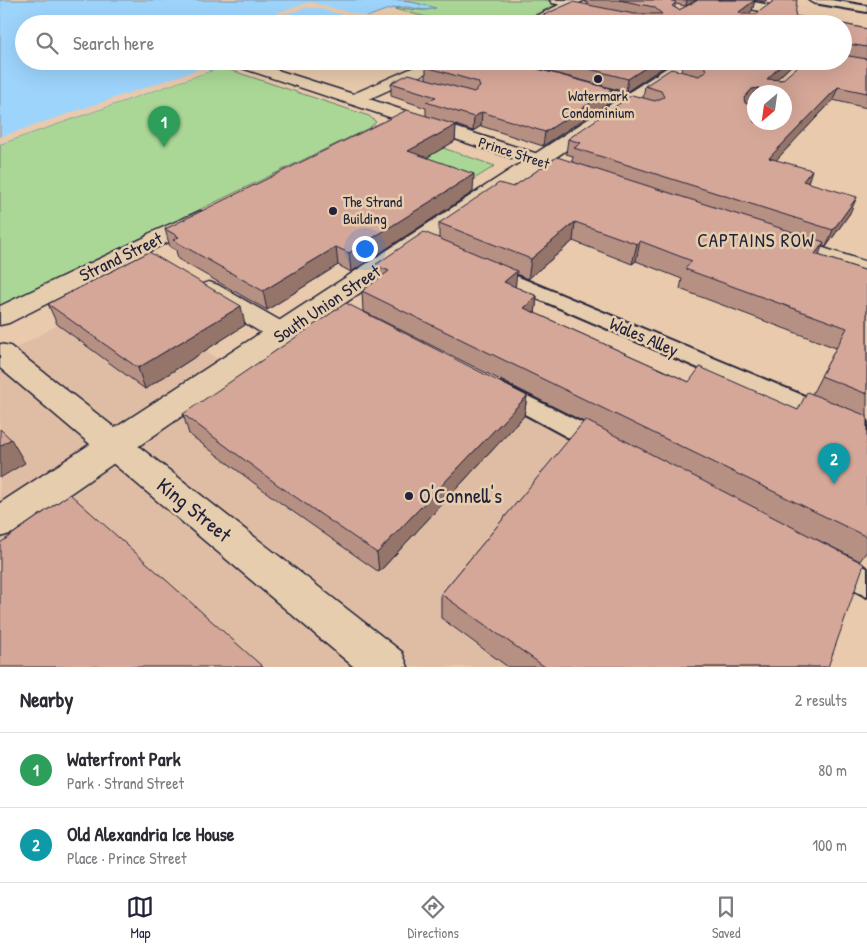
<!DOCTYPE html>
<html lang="en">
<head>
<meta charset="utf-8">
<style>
  body { margin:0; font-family:"Patrick Hand",sans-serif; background:#f7f7f7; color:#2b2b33 }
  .compass { position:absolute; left:747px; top:85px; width:45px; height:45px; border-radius:50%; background:#fff; box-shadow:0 5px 20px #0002; rotate:209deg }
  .you { position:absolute; left:364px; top:248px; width:18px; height:18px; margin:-12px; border:4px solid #fff; border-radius:50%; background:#1a73e8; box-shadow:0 0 0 8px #1a73e833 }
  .badge { display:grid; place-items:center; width:32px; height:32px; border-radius:50%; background:#22223b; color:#fff; font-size:16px; font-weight:700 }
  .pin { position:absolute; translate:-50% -41px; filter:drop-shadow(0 1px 2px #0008) }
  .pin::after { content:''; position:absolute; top:26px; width:18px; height:15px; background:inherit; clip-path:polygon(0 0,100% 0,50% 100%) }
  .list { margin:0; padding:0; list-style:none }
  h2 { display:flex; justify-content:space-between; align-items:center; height:65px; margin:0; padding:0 20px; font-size:21px }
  h2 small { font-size:16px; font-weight:400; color:#7c7c81 }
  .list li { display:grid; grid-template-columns:32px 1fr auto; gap:15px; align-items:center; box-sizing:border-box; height:75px; padding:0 20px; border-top:1px solid #e1e1e2 }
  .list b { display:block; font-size:19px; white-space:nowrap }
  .list p { margin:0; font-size:16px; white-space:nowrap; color:#7c7c81 }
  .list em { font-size:16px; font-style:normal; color:#7c7c81 }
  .icon { flex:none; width:28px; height:28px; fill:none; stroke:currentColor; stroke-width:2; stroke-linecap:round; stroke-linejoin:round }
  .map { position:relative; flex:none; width:867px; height:667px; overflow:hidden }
  .search { position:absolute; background:#fff; box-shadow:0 5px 20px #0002; left:15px; right:15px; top:15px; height:55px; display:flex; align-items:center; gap:12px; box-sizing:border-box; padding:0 18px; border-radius:28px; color:#7c7c81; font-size:19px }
  .sheet { height:215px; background:#fff }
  nav { display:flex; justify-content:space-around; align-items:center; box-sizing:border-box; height:70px; border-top:1px solid #e1e1e2; background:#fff; font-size:14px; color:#7c7c81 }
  nav a { display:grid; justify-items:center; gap:2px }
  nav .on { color:#22223b }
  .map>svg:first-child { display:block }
  .built { fill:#dfbda5 }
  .green { fill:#aad796; stroke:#667c68 }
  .water { fill:#9dd4fc; stroke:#6c8daf }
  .pier { fill:#e9caad }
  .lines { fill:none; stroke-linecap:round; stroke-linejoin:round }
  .service-casing { stroke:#22223b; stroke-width:4 }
  .pedestrian-casing { stroke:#22223b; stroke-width:3 }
  .minor-casing { stroke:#22223b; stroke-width:3 }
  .tertiary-casing { stroke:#22223b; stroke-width:3 }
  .service { fill:#e5cdae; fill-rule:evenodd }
  .pedestrian { fill:#e5cdae; fill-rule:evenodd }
  .minor { fill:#e5cdae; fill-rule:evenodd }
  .tertiary { fill:#e5cdae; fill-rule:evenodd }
  .wall { fill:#b79084; stroke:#22223b; fill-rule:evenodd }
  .shaded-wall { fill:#95756b; stroke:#22223b }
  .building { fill:#d5a799; stroke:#22223b; fill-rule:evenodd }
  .poi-dot { fill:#22223b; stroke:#e5cdae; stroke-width:2 }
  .labels { text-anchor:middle; stroke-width:5; stroke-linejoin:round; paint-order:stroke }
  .far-poi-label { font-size:15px; fill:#22223b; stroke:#e5cdae }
  .far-street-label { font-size:15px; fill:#22223b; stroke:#e5cdae }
  .street-label { font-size:18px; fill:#22223b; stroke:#e5cdae }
  .neighbourhood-label { font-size:19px; letter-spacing:1px; fill:#22223b; stroke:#e5cdae }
  .near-poi-label { font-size:21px; fill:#22223b; stroke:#e5cdae; text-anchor:start }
  .near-street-label { font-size:21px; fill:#22223b; stroke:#e5cdae }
</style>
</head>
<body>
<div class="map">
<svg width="867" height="667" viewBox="0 0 867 667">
  <rect width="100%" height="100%" fill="#e9caad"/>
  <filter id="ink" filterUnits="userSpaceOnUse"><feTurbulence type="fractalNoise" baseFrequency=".02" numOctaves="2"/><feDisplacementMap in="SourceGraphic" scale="10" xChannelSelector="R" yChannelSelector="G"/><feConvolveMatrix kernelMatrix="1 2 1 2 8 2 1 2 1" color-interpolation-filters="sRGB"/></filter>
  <g filter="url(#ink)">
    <path class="built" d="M107,298L159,324L233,368L486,386L767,534L800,667H0V357Z"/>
    <path class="green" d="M403,0H544L560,3L514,24H455L394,9C409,7 422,13 435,8Z
      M221,67L369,116L376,122L369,128L0,306V144Z
      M443,148L495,166L461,187L409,168Z"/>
    <path class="water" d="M0,0H403L436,8C424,12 418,8 406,7C388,6 367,18 350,24H24V61H238L0,144Z"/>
    <path class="pier" d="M310,2L371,18H374L366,21L316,8H305L283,15L276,13Z
      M202,68L210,71L0,144V137Z"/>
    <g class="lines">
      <defs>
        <path id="service" d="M809,0H831L867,6V12L814,3Z
          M490,265L867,422V441L483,275L480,271L483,267Z
          M501,383L611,437L615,444L611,451L602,454L593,451L493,397L489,391L493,385Z
          M833,552L867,568V597L823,574L818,565L823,556Z"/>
        <path id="pedestrian" d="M550,0H575L578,3L572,7L552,3Z
          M576,81L636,97L638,101L636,105L630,106L570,89L568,86Z
          M156,232L164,234L168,239L164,244L9,323L0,325V306Z
          M209,282L218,285L293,328L297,334L293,340L283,343L273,340L200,295L196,290L200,285Z
          M0,344L10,346L402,652L408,667H354L0,368Z"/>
        <path id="minor" d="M569,0H585L537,24H520Z
          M716,0H742L770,5L772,8L766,12L722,4Z
          M244,61L252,62L353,94L428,61H448L446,64L369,99L547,157L550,161L547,165H533L242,68L239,65Z
          M200,211L208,213L211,218L208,223C191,231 167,249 148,244L144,239L148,234Z"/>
        <path id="tertiary" d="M677,61H695L13,533L0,537V503Z
          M783,235L867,262V277L775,247L771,242L775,237Z"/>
      </defs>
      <use href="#service" class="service-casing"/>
      <use href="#pedestrian" class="pedestrian-casing"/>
      <use href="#minor" class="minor-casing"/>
      <use href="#tertiary" class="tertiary-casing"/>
      <use href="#service" class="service"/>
      <use href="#pedestrian" class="pedestrian"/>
      <use href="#minor" class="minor"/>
      <use href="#tertiary" class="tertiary"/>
    </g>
    <path class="wall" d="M585,0H697L686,6L675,4V8L679,10L698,0H767L764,2L755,0L752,11L748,14L795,16L523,24L588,5V3L585,2Z
      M843,24L867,29V108L833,100L776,160L850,213L826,247L822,245L818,255L867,271V551L860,561L816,539L828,667H508L441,618V594L584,422L363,311L362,291L376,280L375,265L439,238V223L513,187L572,161L573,156L566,154L568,139L643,98L645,86L681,71L683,61H796L776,80H782L843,61ZM754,92H784L752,105L747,103L754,102ZM573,241L632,264L636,261L682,279L680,289L836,348L812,394L798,410L689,382L535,313L537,296L515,287L516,274L528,279Z
      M509,61H673L626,92Z
      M426,67L612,89L610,102L543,146L481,126L473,131L456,125L455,141L427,157L473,192L351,272L338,265L267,310L178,259L176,250L170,247L165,229L426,116V108L391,96V83L426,79Z
      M48,304L245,325L145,389L57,324Z
      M527,396L524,416L379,572L282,504L189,434L183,414Z"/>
    <path class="shaded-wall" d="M687,0H697L686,6Z
      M755,0L752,11L736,24L739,12Z
      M848,44L843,56V45Z
      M656,61H673L626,92L628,79Z
      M786,61H796L763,92L767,79Z
      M838,87L833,100L764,173L769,158Z
      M759,88L758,92H754V102L748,103L740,112L744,98L752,89Z
      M612,89L610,102L543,146L545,132Z
      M482,112L481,126L473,131L474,117Z
      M456,125L455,141L409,168L408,151Z
      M812,170L807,186L803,181Z
      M474,174L473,192L351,272L349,253Z
      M857,197L850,213L826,247L833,230Z
      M575,222L573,241L528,279L531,259Z
      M640,241L636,261L632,264L637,244Z
      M824,242L816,262L815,254Z
      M336,247L338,265L267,310L263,291Z
      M517,271L515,291L504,282Z
      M537,296L535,316L524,308Z
      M241,306L245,325L145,389L138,368Z
      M527,396L524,416L379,572L377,553Z
      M11,439L25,463L0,478V446Z"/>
    <path class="building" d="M619,0H669L676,2L672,6L679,10L698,0H755L739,12L741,14H756L775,0H797L795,16L839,24H523L573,2L634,14H662L654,7Z
      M843,24L867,29V47L848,44L843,45Z
      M843,55L867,59V93L838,87L769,158L812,170L803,181L857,197L833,230L574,148L581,143L568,139L632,95L655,101L664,97L661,91L645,86L671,69L699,76L706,71L704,65L687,61H786L767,79L782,80L804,61H843ZM759,88V92H784V122H754V104L752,105L745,103L744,98L752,89Z
      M439,61H508L612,89L545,132L482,112L474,117L426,102L436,97L391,83L409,74L474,92L480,87L478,82L426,67Z
      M559,61H656L628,79Z
      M407,110L456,125L408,151L474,174L349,253L336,247L263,291L173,240L179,237L165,229Z
      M557,157L824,242L815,254L867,271V394L821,376L847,328L685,269L692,261L640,241L637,244L575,222L531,259L439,223L499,183L513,187Z
      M424,232L517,271L504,282L537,296L524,308L689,382L700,367L798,410L807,392L867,416V537L362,291L389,271L375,265Z
      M149,252L241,306L138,368L48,304Z
      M346,303L527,396L377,553L278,485L183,414Z
      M585,420L864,564L828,667H545L441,594Z
      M0,429L11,439L0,446Z
      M70,494L263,667H0V543Z"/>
  </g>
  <g class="poi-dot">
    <circle cx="598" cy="79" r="5"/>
    <circle cx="333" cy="211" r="5"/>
    <circle cx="409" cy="496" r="5"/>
  </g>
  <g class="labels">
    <g class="far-poi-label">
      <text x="598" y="101">Watermark<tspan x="598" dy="17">Condominium</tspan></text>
      <text x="343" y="207" text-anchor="start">The Strand<tspan x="343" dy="17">Building</tspan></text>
    </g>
    <g class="far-street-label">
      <text transform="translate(514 153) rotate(18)" y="5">Prince Street</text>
    </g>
    <g class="street-label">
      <text transform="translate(121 257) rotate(-26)" y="6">Strand Street</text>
      <text transform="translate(327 304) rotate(-34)" y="6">South Union Street</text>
      <text transform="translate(644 337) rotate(23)" y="6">Wales Alley</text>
    </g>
    <g class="neighbourhood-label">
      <text x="756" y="247">CAPTAINS ROW</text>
    </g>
    <g class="near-poi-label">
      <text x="419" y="503">O'Connell's</text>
    </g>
    <g class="near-street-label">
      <text transform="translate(194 510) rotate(39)" y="7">King Street</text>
    </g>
  </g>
</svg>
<svg class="compass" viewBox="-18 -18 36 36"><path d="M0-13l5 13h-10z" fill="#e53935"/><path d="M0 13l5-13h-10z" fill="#7c7c81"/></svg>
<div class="you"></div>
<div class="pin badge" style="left:164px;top:147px;background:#2e9e5b">1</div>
<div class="pin badge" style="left:834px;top:484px;background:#0f9aa8">2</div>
<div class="search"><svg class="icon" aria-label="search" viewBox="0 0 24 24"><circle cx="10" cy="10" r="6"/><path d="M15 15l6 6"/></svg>Search here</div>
</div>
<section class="sheet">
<h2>Nearby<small>2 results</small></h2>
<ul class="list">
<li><span class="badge" style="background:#2e9e5b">1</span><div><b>Waterfront Park</b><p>Park · Strand Street</p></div><em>80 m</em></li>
<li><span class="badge" style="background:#0f9aa8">2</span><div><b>Old Alexandria Ice House</b><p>Place · Prince Street</p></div><em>100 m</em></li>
</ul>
</section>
<nav>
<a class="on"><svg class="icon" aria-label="map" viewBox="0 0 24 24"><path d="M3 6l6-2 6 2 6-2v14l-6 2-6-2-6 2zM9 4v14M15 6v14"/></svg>Map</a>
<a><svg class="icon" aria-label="directions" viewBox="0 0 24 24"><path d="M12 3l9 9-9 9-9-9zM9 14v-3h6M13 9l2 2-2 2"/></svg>Directions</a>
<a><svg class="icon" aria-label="saved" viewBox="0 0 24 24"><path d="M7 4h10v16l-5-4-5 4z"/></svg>Saved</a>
</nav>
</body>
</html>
